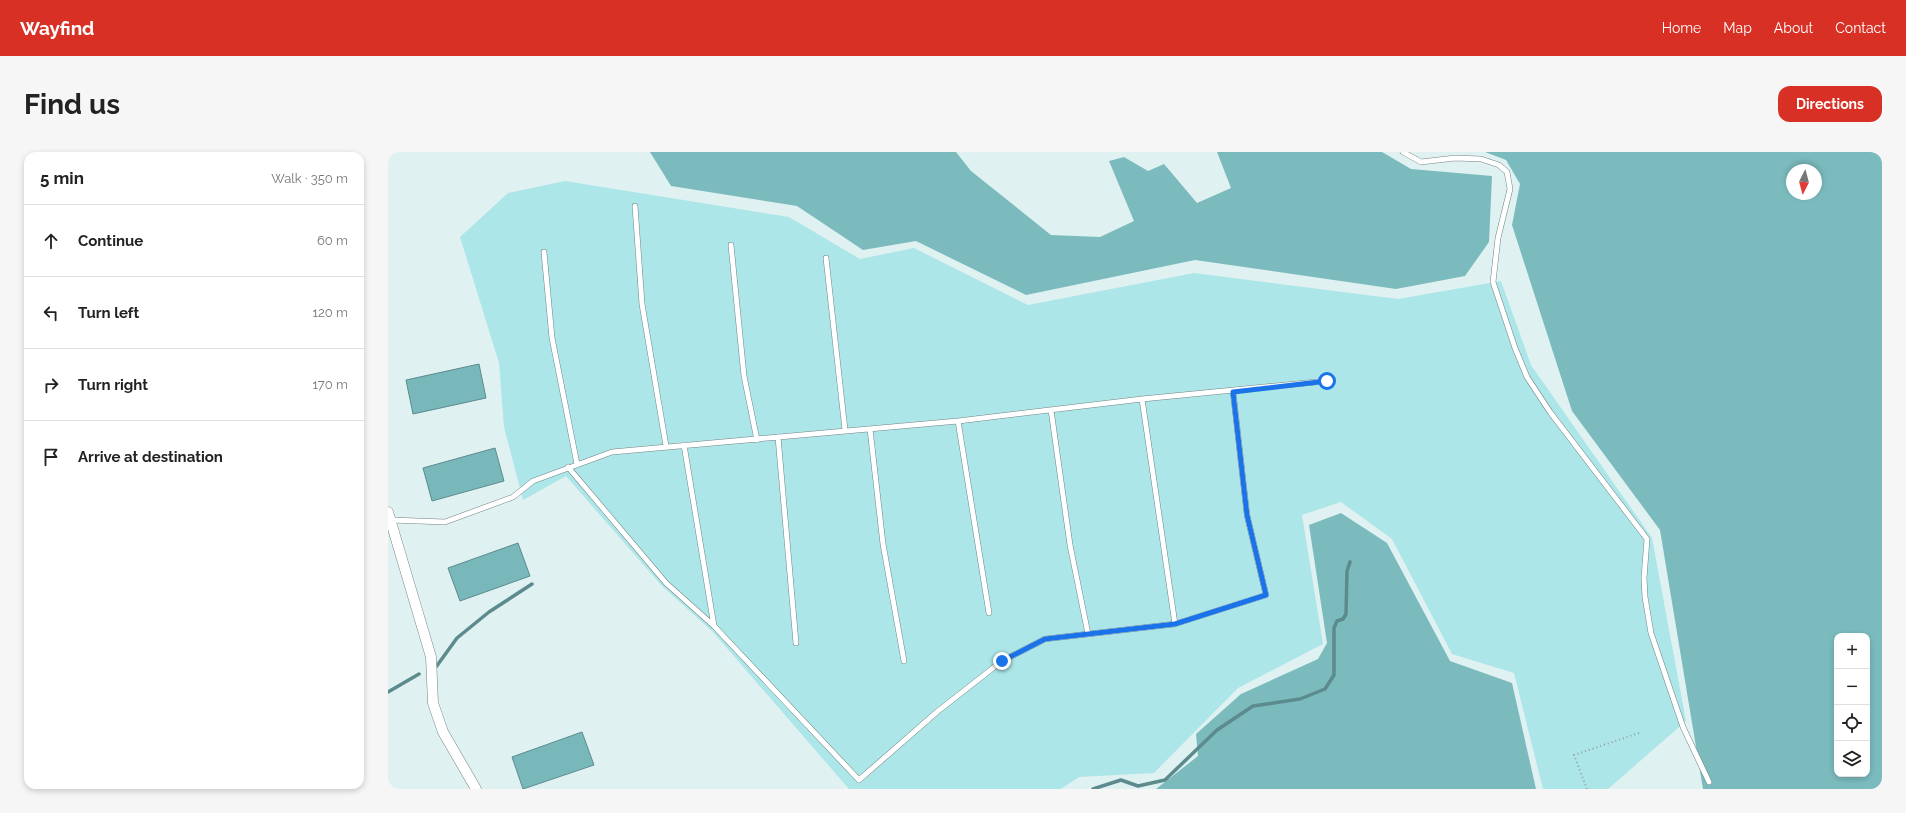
<!DOCTYPE html>
<html lang="en">
<head>
<meta charset="utf-8">
<style>
  body { margin:0; font-family:Raleway,sans-serif; background:#f6f6f6; color:#222 }
  .controls { position:absolute; right:12px; bottom:12px; display:grid; overflow:hidden; border-radius:8px; box-shadow:0 2px 6px #0003 }
  .controls button { width:36px; height:36px; display:grid; place-items:center; padding:0; border:0; border-bottom:1px solid #e0e0e0; background:#fff; color:#222; font:20px sans-serif }
  .compass { position:absolute; left:1398px; top:12px; width:36px; height:36px; border-radius:50%; background:#fff; box-shadow:0 2px 6px #0003; rotate:186deg }
  .stop { position:absolute; width:12px; height:12px; margin:-9px; border:3px solid #1a73e8; border-radius:50%; background:#fff }
  .stop.end { background:#1a73e8; border-color:#fff; box-shadow:0 1px 4px #0008 }
  .list { margin:0; padding:0; list-style:none }
  h2 { display:flex; justify-content:space-between; align-items:center; height:52px; margin:0; padding:0 16px; font-size:17px }
  h2 small { font-size:13px; font-weight:400; color:#767676 }
  .list li { display:grid; grid-template-columns:26px 1fr auto; gap:12px; align-items:center; box-sizing:border-box; height:72px; padding:0 16px; border-top:1px solid #e0e0e0 }
  .list b { display:block; font-size:15px; white-space:nowrap }
  .list em { font-size:13px; font-style:normal; color:#767676 }
  .icon { flex:none; width:22px; height:22px; fill:none; stroke:currentColor; stroke-width:2; stroke-linecap:round; stroke-linejoin:round }
  .map { position:relative; flex:none; width:1494px; height:637px; overflow:hidden; border-radius:12px }
  header { display:flex; align-items:center; gap:24px; box-sizing:border-box; height:56px; padding:0 20px; background:#d93025; color:#fff }
  header strong { font-size:19px }
  nav { display:flex; gap:22px; margin-inline-start:auto; font-size:14px }
  .intro { display:flex; align-items:center; justify-content:space-between; box-sizing:border-box; height:96px; padding:0 24px }
  h1 { margin:0; font-size:28px }
  .button { padding:10px 18px; border-radius:12px; background:#d93025; color:#fff; font-size:14px; font-weight:700 }
  main { display:flex; gap:24px; padding:0 24px }
  aside { flex:1; background:#fff; border-radius:12px; box-shadow:0 2px 6px #0003 }
  .map>svg:first-child { display:block }
  .green { fill:#ace6e9 }
  .forest { fill:#7bbbbe; fill-rule:evenodd }
  .water { fill:#78b8bb; stroke:#5c8b8d }
  .lines { fill:none; stroke-linecap:round; stroke-linejoin:round }
  .stream { stroke:#5c8b8d; stroke-width:3.5 }
  .service-casing { stroke:#748384; stroke-width:6 }
  .minor-casing { stroke:#748384; stroke-width:11 }
  .path { stroke:#929f9f; stroke-width:2; stroke-dasharray:1 3; stroke-linecap:butt }
  .service { stroke:#fff; stroke-width:5 }
  .minor { stroke:#fff; stroke-width:10 }
  .route { stroke:#1a73e8; stroke-width:5 }
</style>
</head>
<body>
<header>
<strong>Wayfind</strong>
<nav><a>Home</a><a>Map</a><a>About</a><a>Contact</a></nav>
</header>
<div class="intro"><h1>Find us</h1><a class="button">Directions</a></div>
<main>
<aside>
<h2>5 min<small>Walk · 350 m</small></h2>
<ul class="list">
<li><svg class="icon" aria-label="ahead" viewBox="0 0 24 24"><path d="M12 20V5M6 11l6-6 6 6"/></svg><div><b>Continue</b></div><em>60 m</em></li>
<li><svg class="icon" aria-label="left" viewBox="0 0 24 24"><path d="M17 20v-9H6M10 6l-5 5 5 5"/></svg><div><b>Turn left</b></div><em>120 m</em></li>
<li><svg class="icon" aria-label="right" viewBox="0 0 24 24"><path d="M7 20v-9h11M14 6l5 5-5 5"/></svg><div><b>Turn right</b></div><em>170 m</em></li>
<li><svg class="icon" aria-label="arrive" viewBox="0 0 24 24"><path d="M6 21V4h12l-3 4 3 4H6"/></svg><div><b>Arrive at destination</b></div></li>
</ul>
</aside>
<div class="map">
<svg width="1494" height="637" viewBox="0 0 1494 637">
  <rect width="100%" height="100%" fill="#e0f1f1"/>
  <path class="green" d="M177,29L401,65L472,107L526,96L640,153L806,121L1010,147L1113,129L1143,213L1264,386L1298,569L1220,637H1155L1126,521L1064,502L1004,387L953,350L914,363L935,492L850,536L766,621L691,625L673,637H461L325,480L274,434L178,324L135,348L116,275L111,211L72,85L120,41Z"/>
  <path class="forest" d="M262,0H568L583,19L663,83L712,85L746,69L721,9L736,5L760,19L776,12L809,51L843,36L829,0H994L1023,17L1104,24L1101,90L1077,124L1008,137L807,108L638,143L528,89L475,98L409,54L283,34Z
    M1097,0H1494V637H1315L1272,378L1184,259L1124,73L1132,32L1118,8ZM1404,18H1428V42H1404ZM1449,484H1479V622H1449Z
    M953,361L999,391L1062,509L1124,531L1148,637H768L810,604L808,582L853,542L930,507L939,491L921,373Z"/>
  <path class="water" d="M91,212L98,246L25,262L18,228Z
    M107,296L116,329L44,349L35,316Z
    M130,391L142,424L72,449L60,416Z
    M194,580L206,613L135,637L124,605Z"/>
  <g class="lines">
    <path class="stream" d="M48,515L69,486L101,460L144,432
      M0,540L31,522
      M705,637L733,628L750,634L777,628L829,578L865,554L912,547L937,537L946,523V476L949,469L955,467L958,462L959,419L962,410"/>
    <defs>
      <path id="service" d="M1015,0L1033,10L1067,6L1093,7L1111,13L1119,20L1122,37L1110,86L1105,130L1127,196L1139,225L1162,260L1259,387L1256,426L1257,445L1263,481L1295,575L1321,630
        M247,54L254,152L278,294
        M343,93L356,224L369,288
        M156,100L164,186L189,312
        M438,106L457,278
        M754,247L787,472
        M663,258L682,393L700,482
        M570,269L601,461
        M482,277L495,392L516,509
        M390,285L408,491
        M296,293L326,474
        M180,315L278,431L326,474L471,628L550,559L614,509L657,487L787,472L878,443L859,363L845,239
        M3,368L57,370L125,345L145,329L224,300L570,269L754,247L939,229"/>
      <path id="minor" d="M0,360L43,505L45,551L55,580L88,637"/>
    </defs>
    <use href="#service" class="service-casing"/>
    <use href="#minor" class="minor-casing"/>
    <path class="path" d="M1199,637L1186,603L1251,581"/>
    <use href="#service" class="service"/>
    <use href="#minor" class="minor"/>
  </g>
  <g class="lines">
    <path class="route" d="M614,509L657,487L787,472L878,443L859,363L845,240L939,229"/>
  </g>
</svg>
<div class="controls">
<button>+</button>
<button>−</button>
<button><svg class="icon" aria-label="locate" viewBox="0 0 24 24"><circle cx="12" cy="12" r="6"/><path d="M12 2v4M12 18v4M2 12h4M18 12h4"/></svg></button>
<button><svg class="icon" aria-label="layers" viewBox="0 0 24 24"><path d="M12 4l9 5-9 5-9-5zM3 14l9 5 9-5"/></svg></button>
</div>
<svg class="compass" viewBox="-18 -18 36 36"><path d="M0-13l5 13h-10z" fill="#e53935"/><path d="M0 13l5-13h-10z" fill="#767676"/></svg>
<div class="stop" style="left:939px;top:229px"></div>
<div class="stop end" style="left:614px;top:509px"></div>
</div>
</main>
</body>
</html>
